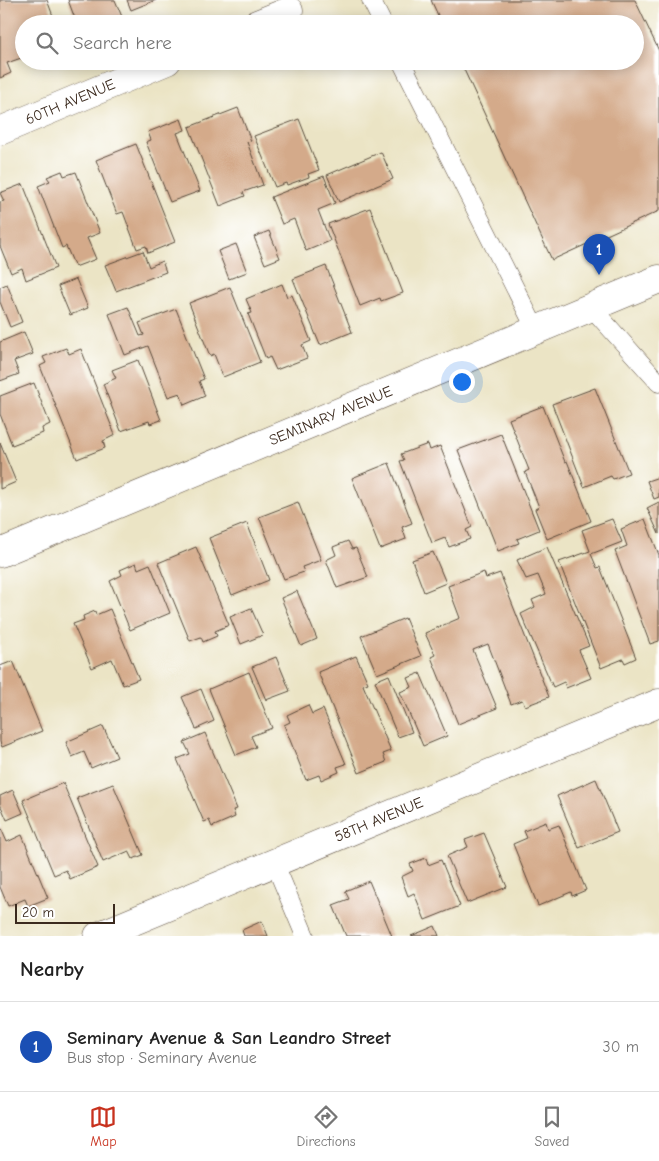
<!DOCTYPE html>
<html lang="en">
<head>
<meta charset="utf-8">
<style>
  body { margin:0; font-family:"Comic Neue",sans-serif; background:#f2f2f2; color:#222 }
  .scale { position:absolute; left:15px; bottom:12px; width:100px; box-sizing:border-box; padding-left:5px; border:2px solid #3b2a1e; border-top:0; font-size:14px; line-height:18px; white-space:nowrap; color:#3b2a1e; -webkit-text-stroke:4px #fff; paint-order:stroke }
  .you { position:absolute; left:461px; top:381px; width:18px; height:18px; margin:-12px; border:4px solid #fff; border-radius:50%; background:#1a73e8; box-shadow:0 0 0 8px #1a73e833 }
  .badge { display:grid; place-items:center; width:32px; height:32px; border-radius:50%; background:#c8321e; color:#fff; font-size:16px; font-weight:700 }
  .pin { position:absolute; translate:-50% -41px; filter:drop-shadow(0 1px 2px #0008) }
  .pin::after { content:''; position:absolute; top:26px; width:18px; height:15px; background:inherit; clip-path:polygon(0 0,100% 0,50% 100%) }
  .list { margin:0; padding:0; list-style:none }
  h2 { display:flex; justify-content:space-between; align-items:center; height:65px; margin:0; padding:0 20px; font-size:21px }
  h2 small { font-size:16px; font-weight:400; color:#767676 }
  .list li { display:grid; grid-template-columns:32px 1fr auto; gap:15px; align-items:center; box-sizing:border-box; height:90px; padding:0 20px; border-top:1px solid #e0e0e0 }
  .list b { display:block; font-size:19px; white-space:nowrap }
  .list p { margin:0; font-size:16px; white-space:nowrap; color:#767676 }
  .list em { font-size:16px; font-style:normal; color:#767676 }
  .icon { flex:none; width:28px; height:28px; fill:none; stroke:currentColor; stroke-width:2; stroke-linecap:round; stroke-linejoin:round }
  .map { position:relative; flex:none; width:659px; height:936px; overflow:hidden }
  .search { position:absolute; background:#fff; box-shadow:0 2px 12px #0003; left:15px; right:15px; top:15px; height:55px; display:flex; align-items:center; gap:12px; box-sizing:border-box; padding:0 18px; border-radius:28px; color:#767676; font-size:19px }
  .sheet { height:155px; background:#fff }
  nav { display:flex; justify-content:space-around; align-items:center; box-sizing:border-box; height:70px; border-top:1px solid #e0e0e0; background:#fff; font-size:14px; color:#767676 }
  nav a { display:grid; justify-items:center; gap:2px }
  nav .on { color:#c8321e }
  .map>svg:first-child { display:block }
  .building { fill:#d4aa8a }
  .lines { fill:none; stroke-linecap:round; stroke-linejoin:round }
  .service-casing { stroke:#554637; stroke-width:19 }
  .minor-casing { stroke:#554637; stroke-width:29 }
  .tertiary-casing { stroke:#554637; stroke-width:29 }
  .service { stroke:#fff; stroke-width:18 }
  .minor { stroke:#fff; stroke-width:28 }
  .tertiary { stroke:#fff; stroke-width:28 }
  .labels { text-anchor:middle; stroke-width:4.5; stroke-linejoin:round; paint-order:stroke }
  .street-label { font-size:15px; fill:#3b2a1e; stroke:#fff }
</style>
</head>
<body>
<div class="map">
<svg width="659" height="936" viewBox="0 0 659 936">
  <rect width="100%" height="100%" fill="#fff"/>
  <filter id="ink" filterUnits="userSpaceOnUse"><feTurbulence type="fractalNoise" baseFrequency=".02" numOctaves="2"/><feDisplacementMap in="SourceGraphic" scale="10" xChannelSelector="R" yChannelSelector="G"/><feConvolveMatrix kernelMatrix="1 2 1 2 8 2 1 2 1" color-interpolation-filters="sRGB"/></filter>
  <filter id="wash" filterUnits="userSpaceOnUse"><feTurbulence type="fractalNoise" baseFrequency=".0096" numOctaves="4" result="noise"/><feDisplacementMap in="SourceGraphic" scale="20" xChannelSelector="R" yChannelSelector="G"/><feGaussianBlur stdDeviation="1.12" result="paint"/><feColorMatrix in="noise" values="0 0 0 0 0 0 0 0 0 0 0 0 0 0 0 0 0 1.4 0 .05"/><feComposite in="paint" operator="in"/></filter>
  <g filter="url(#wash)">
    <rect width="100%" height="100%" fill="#ebe4c5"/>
    <g id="blocks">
      <path class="building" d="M0,0H47L56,24H24V57L7,63L11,73L0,78Z
        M68,0H115L125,24H77Z
        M127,0H156L131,10Z
        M431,0H635L659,51V211L552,260L460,61H635V24H442Z
        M238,108L251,141L247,142L263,185L243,192L245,196L220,206L189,127Z
        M181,119L185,130L177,133L200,191L170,202L146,142L151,140L148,132Z
        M299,119L319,170L308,174L309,177L287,185L286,183L275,187L254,136Z
        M136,144L175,242L148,253L146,246L137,249L123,212L117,214L96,160Z
        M381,152L393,179L339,202L327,175Z
        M62,171L64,176L76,172L100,233L87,238L96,259L75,267L66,246L62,248L38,186L50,181L47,177Z
        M324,176L335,203L318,210L330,241L306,251L294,219L282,224L271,197Z
        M23,184L56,268L26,280L22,268L11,273L0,246V202L4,201L0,193Z
        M370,208L403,293L381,301L380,298L360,306L328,224Z
        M269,231L280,258L265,264L254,237Z
        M236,244L247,272L229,279L218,251Z
        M143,251L149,267L162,261L166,272L116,291L105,265Z
        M326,266L352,332L320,345L293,279Z
        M76,279L88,308L70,315L58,286Z
        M7,284L22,322L10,327L0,302V287Z
        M282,284L287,297L292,295L311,341L302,345L307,358L276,370L270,357L266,359L248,314L252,313L246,299Z
        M230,287L260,362L223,377L214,354L210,356L189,303Z
        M128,307L140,336L144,335L139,323L176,309L204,379L199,381L205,396L184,405L180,393L168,397L148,346L125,355L109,314Z
        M24,332L33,354L14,361L19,374L0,381V342Z
        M66,348L69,354L81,349L115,435L103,441L105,448L77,459L40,366L46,363L43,357Z
        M138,360L161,420L150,424L149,421L121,431L103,384L116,378L112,370Z
        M34,383L50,424L42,428L43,433L12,445L0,414V396Z
        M595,388L629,473L613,479L611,476L584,487L552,404Z
        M543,406L565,462L567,461L591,521L547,539L535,509L539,507L525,472L529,470L509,419Z
        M501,434L539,530L517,539L519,543L498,551L458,450Z
        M0,443L16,482L0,489Z
        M428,444L430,450L440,446L472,527L466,530L470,539L449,547L445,538L432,543L400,461L404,460L401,454Z
        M389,463L412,523L402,527L406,539L380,549L352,478Z
        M659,477V497L654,499L647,481Z
        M298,502L321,560L302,567L304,572L284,579L259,517Z
        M659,502V534L647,508Z
        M612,519L622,542L591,554L597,568L600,567L636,658L625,663L623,659L601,668L559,562L590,551L582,530Z
        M645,519L659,555V641L650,644L615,551L627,546L621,529Z
        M247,523L269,580L232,595L209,538Z
        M348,541L352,549L356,548L368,577L337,588L326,560L336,555L333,547Z
        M196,547L229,625L215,631L217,636L203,642L201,637L190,641L158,563Z
        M547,547L589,646L579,650L591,678L566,688L564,682L553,687L521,614L535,607L532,600L546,594L538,575L526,579L517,560Z
        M433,552L446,583L424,592L412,560Z
        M136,563L138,569L150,564L170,613L130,630L110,581L122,575L120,570Z
        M484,572L486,578L500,573L549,697L525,706L522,700L511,704L488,644L473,650L497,708L458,724L431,657L435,655L425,633L460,618L448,586Z
        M297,591L317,639L301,646L281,598Z
        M251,608L263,635L241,644L230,617Z
        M110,609L139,679L123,685L112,659L92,668L73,624L84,620L83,616L95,611L96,615Z
        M405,618L421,656L377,674L361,636Z
        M356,656L368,683L363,685L391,751L383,754L386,762L359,773L318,672Z
        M276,657L290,691L266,700L252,667Z
        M13,661L42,731L2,747L0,742V666Z
        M249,672L272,728L251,736L256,747L236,755L209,689Z
        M420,673L447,736L423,746L400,692L412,687L408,678Z
        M389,675L412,732L398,737L375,681Z
        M201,689L214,721L196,729L182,697Z
        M308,705L312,714L323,709L346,764L337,767L339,772L321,780L319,775L306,780L284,725L290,722L287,715Z
        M103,726L117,757L91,768L84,752L72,757L66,742Z
        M205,733L237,809L233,810L235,817L212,827L209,820L204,822L177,759L190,754L184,742Z
        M596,779L618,832L579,848L557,796Z
        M63,783L98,867L70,879L66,870L54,875L23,800Z
        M113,784L143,855L133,859L129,851L103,862L77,798Z
        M13,790L23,813L7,820L0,804V796Z
        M546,822L548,829L559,825L586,890L572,896L571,892L538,906L513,844L527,838L524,831Z
        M0,826L7,842L22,835L48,898L28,906L25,899L8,906L0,887Z
        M484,833L507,887L467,903L447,856L468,847L465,840Z
        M426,858L428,865L441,860L460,906L425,920L414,893L408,896L401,877L413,871L410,864Z
        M369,881L392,936H346L333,905L349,899L345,891Z
        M262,921L268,936H244L242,930Z
        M435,926L439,936H411Z"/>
    </g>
  </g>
  <g filter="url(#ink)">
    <use href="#blocks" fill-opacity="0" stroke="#554637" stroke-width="1"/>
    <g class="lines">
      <defs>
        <path id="service" d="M371,0L383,24
          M401,61L536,330
          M591,307L659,383
          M274,862L305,936"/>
        <g id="minor">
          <path d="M257,24L289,11"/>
          <path id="s1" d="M0,131L167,61"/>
          <path id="s2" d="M98,936L659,703"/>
        </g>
        <g id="tertiary">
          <path id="s3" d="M0,553L659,279"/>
        </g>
      </defs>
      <use href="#service" class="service-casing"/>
      <use href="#minor" class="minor-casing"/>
      <use href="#tertiary" class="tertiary-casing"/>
      <use href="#service" class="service"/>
      <use href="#minor" class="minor"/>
      <use href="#tertiary" class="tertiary"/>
    </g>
  </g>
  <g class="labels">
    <g class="street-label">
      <text dy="5" stroke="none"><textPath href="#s1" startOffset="76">60TH AVENUE</textPath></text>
      <text dy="5" stroke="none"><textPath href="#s3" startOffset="358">SEMINARY AVENUE</textPath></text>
      <text dy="5" stroke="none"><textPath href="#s2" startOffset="304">58TH AVENUE</textPath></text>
    </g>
  </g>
</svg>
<div class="scale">20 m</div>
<div class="you"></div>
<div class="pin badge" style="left:599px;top:275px;background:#1a4fb4">1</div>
<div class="search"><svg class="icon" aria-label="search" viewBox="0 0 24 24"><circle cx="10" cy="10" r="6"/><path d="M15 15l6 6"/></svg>Search here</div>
</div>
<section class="sheet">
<h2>Nearby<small></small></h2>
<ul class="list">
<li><span class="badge" style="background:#1a4fb4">1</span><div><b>Seminary Avenue &amp; San Leandro Street</b><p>Bus stop · Seminary Avenue</p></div><em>30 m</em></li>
</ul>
</section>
<nav>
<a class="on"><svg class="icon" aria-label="map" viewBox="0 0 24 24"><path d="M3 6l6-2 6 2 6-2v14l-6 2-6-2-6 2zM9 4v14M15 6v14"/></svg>Map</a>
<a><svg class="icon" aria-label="directions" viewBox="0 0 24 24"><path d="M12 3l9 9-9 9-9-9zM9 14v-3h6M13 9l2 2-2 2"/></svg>Directions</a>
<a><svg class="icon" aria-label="saved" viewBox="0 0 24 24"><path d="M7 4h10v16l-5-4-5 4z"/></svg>Saved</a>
</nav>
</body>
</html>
